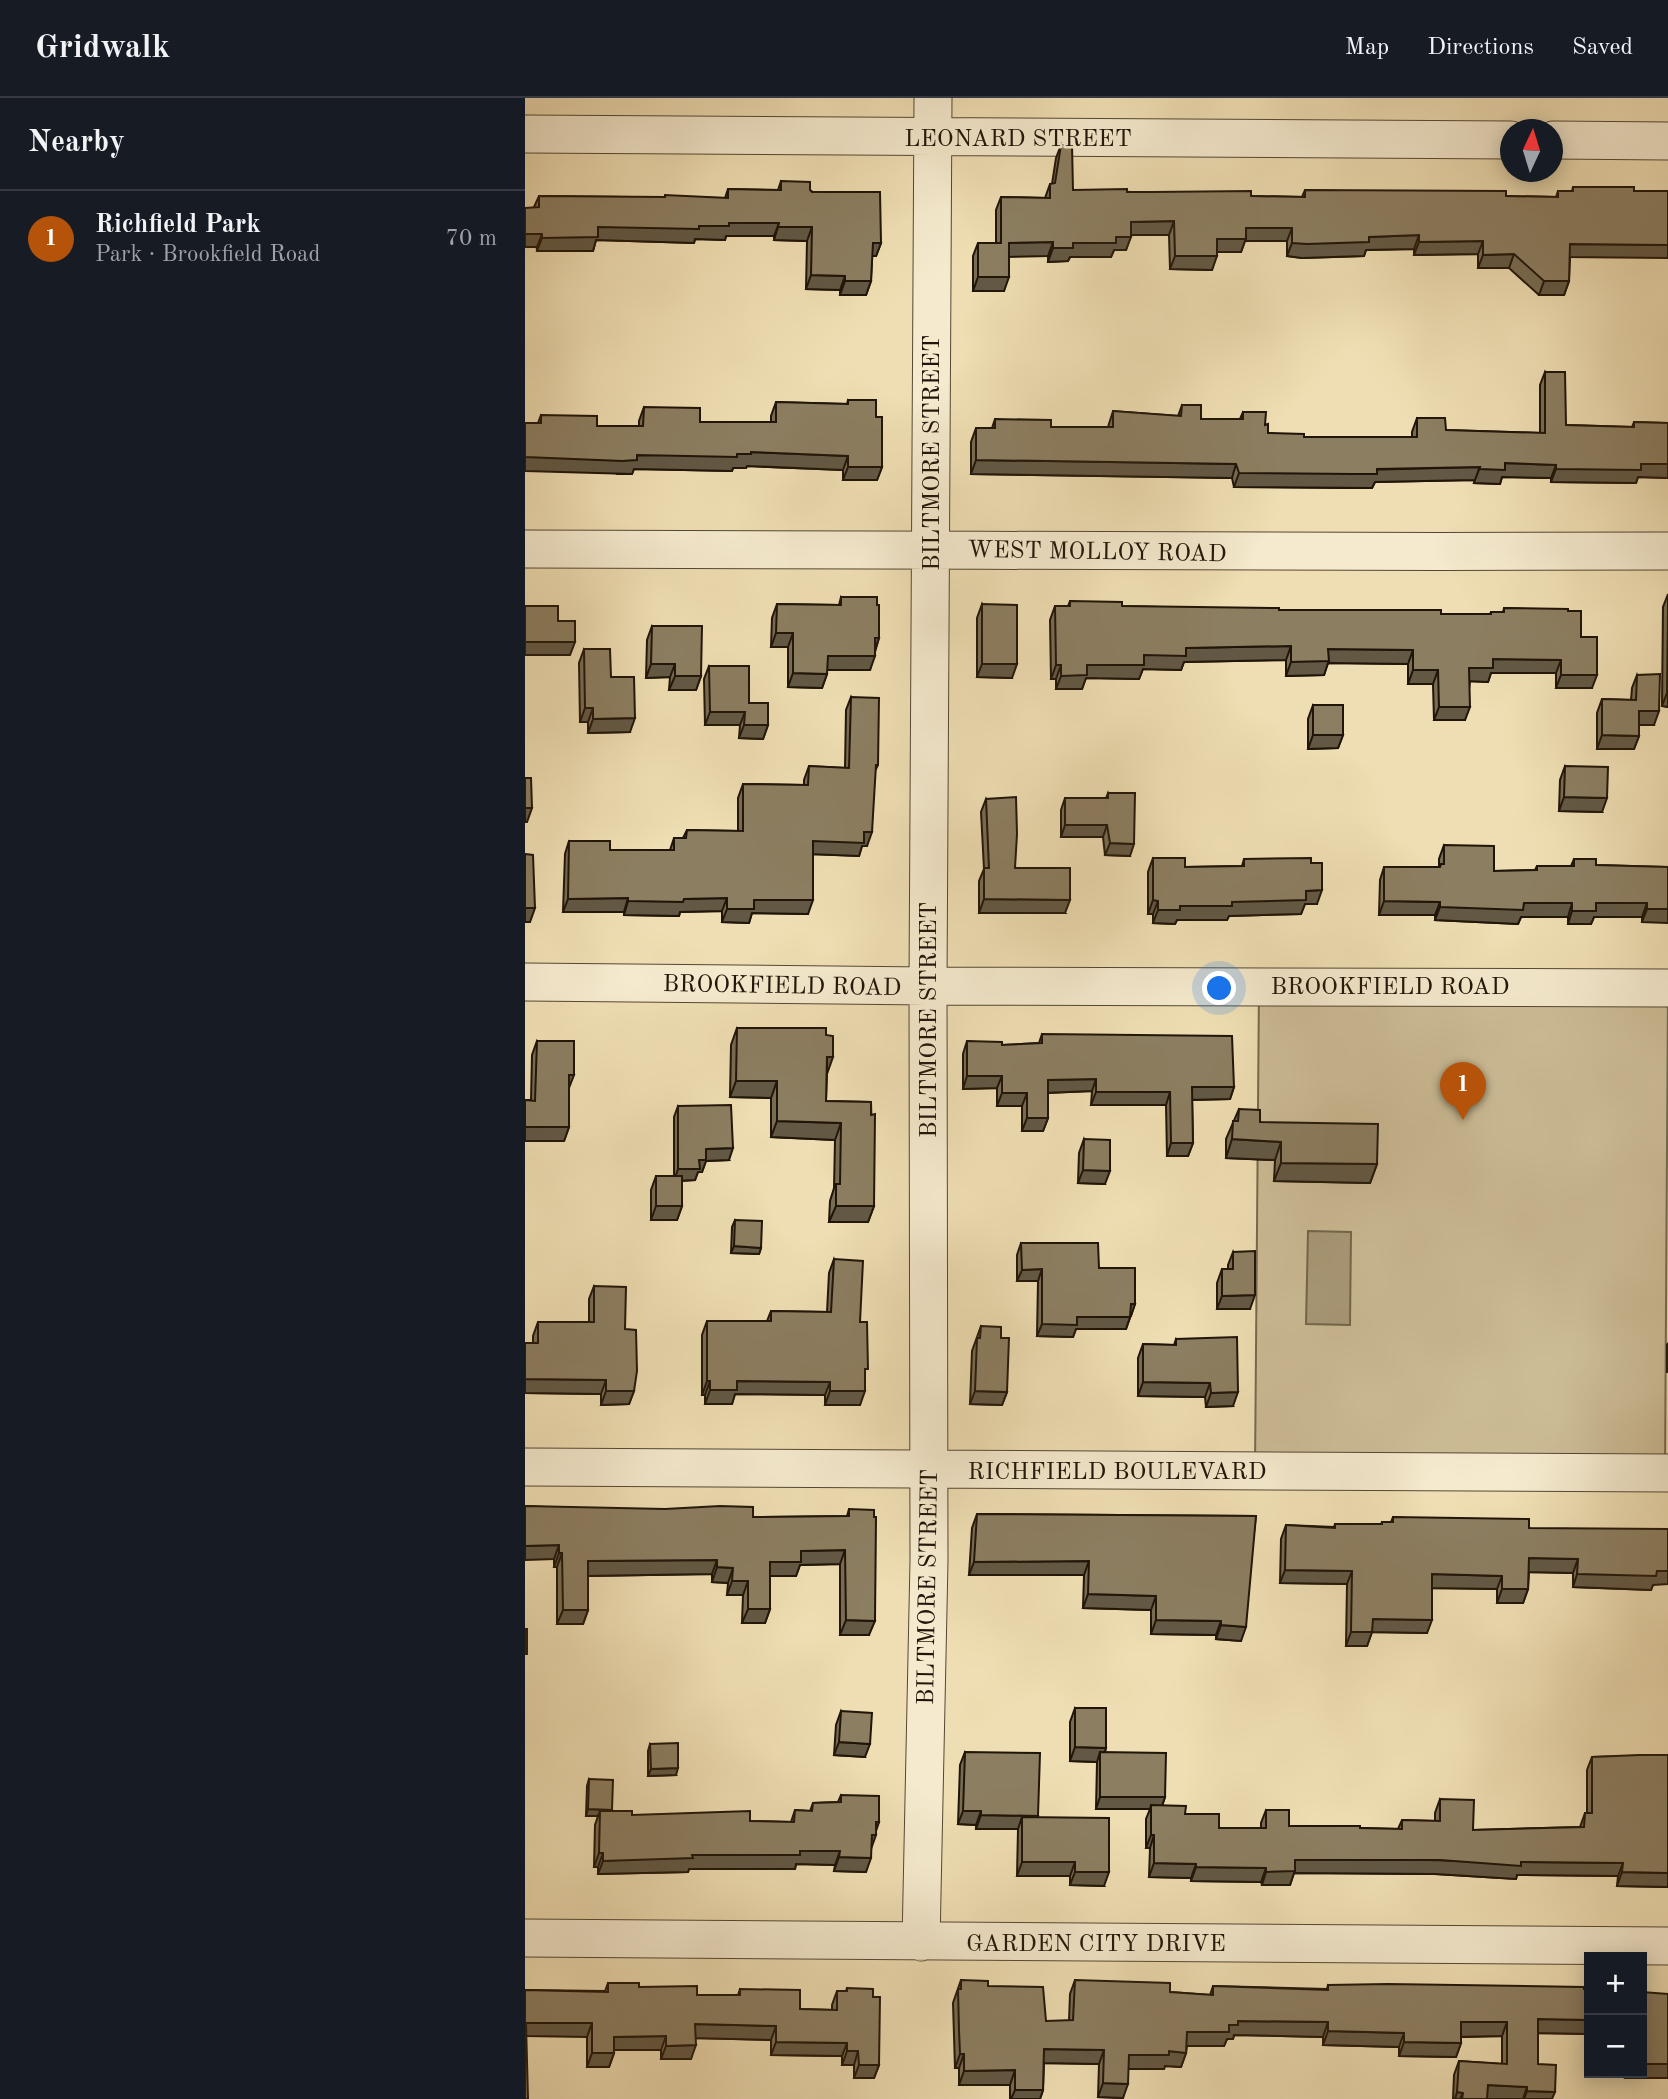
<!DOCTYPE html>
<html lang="en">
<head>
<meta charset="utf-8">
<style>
  body { margin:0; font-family:"Old Standard TT",serif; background:#20242c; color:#f1f3f6 }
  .controls { position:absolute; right:21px; bottom:21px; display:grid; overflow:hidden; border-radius:0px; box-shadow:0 4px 18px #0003 }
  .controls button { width:63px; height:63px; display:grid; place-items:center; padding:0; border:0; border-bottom:2px solid #363941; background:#171b24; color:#f1f3f6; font:35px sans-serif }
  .compass { position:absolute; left:975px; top:21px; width:63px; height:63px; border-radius:50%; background:#171b24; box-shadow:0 4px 18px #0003; rotate:4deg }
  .you { position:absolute; left:695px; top:891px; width:24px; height:24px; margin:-18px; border:5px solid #fff; border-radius:50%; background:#1a73e8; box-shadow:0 0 0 10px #1a73e833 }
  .badge { display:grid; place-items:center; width:46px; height:46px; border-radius:50%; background:#b45309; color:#fff; font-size:23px; font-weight:700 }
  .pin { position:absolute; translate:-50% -58px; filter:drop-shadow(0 2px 4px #0008) }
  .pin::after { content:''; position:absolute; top:37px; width:24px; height:21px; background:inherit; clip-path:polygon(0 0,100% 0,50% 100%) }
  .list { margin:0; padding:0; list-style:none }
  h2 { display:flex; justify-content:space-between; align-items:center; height:91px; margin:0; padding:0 28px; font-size:30px }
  h2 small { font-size:23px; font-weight:400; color:#9ea1a6 }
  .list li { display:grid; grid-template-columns:46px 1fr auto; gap:21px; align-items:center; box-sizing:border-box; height:98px; padding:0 28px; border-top:2px solid #363941 }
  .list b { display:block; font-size:26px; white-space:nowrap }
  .list p { margin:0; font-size:23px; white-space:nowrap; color:#9ea1a6 }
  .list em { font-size:23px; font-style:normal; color:#9ea1a6 }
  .map { position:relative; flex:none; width:1143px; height:2001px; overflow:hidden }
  header { display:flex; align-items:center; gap:42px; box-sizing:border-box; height:98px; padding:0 35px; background:#171b24; border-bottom:2px solid #363941 }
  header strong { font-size:33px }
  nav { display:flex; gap:38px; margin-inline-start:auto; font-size:24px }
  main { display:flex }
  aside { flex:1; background:#171b24 }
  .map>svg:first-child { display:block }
  .green { fill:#ccbc96; stroke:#766850; stroke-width:2 }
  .water { fill:#a99a79; stroke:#72654c; stroke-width:2 }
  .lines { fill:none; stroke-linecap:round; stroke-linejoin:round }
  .minor-casing { stroke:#544734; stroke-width:39 }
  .minor { stroke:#f5eace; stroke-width:37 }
  .wall { fill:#786c53; stroke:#201509; stroke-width:2 }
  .shaded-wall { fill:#625844; stroke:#201509; stroke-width:2 }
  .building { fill:#8c7e61; stroke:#201509; stroke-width:2 }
  .labels { text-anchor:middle; stroke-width:5; stroke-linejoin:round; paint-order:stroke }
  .street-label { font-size:24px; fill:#201509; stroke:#f5eace }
</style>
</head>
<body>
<header>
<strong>Gridwalk</strong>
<nav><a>Map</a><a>Directions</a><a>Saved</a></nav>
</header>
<main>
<aside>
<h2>Nearby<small></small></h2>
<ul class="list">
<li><span class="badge">1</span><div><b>Richfield Park</b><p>Park · Brookfield Road</p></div><em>70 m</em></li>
</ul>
</aside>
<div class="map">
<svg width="1143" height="2001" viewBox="0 0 1143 2001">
  <rect width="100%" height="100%" fill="#efdeb3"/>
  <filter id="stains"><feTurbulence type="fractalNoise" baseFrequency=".00286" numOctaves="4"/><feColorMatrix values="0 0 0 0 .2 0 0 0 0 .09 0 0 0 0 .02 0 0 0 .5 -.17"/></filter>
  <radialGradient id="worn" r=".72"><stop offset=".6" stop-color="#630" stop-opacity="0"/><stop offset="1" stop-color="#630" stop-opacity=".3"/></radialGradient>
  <path class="green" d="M734,888L1143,890L1140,1375L730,1373Z"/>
  <path class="water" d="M783,1133L826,1134L825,1227L781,1226Z"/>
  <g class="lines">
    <defs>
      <path id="minor" d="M0,36L986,42
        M1028,42L1143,43
        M0,451C381,451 762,455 1143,453
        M0,884L403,888L1143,890
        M0,1369L1143,1375
        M0,1840L1143,1848
        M396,1844L404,1463L403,888L408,0"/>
    </defs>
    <use href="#minor" class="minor-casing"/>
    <use href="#minor" class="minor"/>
  </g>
  <path class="wall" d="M536,47L548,92L726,98L777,99L780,92L981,98L1031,99L1033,93H1047L1048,89L1044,183L1039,197H1014L984,170H953V156L889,157V151L841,152L839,158L777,160L762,158V143H720L716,154H692L687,172L645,171L644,137H606L601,152H589L586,159H545L543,163L523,164V158H484L479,193H448V158L453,145H471V112L476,99L520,100L525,86H527L531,60Z
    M256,83L285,92L356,145L351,158H347L346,183L341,197H315V192L281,191L282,143L249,142V138H201L200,142L170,141L169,145L71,142L68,153H12L9,109L14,98L200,100L203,91L253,92Z
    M1020,274L1041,327L1107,329L1109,324L1143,325V380L1113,379L1111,385L1026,384V380L977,379L975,386L949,385L950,382L850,384L847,390H824L709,389L707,380L446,376V344L451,330H467L470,321L526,329H583L588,313L653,318L657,307L676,321H715L718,314L740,327L743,335L779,339H887V334L892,320L921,332L1015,335V287Z
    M323,302L351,319L357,369L352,382H318V372L222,368L221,370H208L207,373L109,371L107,376H92L13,325L16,317L72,328H114V323L119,309L175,324H246V318L251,304L322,306Z
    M1143,496V609L1137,608L1138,509Z
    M316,499L354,540L345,572H302V576L297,590L263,589V549H246L247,520L252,506L314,507Z
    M545,503L597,508L916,516H965L966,514H978L979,510L1043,513L1056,539L1067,590H1031V575H966L963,584L945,583L940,622H909L908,586H883V566L803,565L799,577L761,578V562L659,564L656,572L618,571L614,581L561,580L557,591H531V581H526L525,522L530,508H543Z
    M457,506L487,580L452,579V520Z
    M127,528L176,578L171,592H144L145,579L121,580L122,542Z
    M59,551L86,579L105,634L63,635V624H55L54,565Z
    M184,568L224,605L243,627L238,641L214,640L215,627H180L179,581Z
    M1112,577L1129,627H1114V638L1109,651H1072V615L1077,601L1106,602L1107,590Z
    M326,599L353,667L350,673L342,748H337L334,758L288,756L283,816L227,815L224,825L197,824V813L155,814L154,818L99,817V814H38L40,756L44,743L85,752H145L149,740H158L162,732L213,733V700L218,686L279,687V682L284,668L320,670L321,612Z
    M788,607L818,637L813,650L783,651V621Z
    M1040,668L1077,714L1034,713L1035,682Z
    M583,695L605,758L580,757L578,739H536V712L540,700H581Z
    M461,701L490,770L540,815H454V783L459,771L456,714Z
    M919,747L969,773L1010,772L1012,768H1046L1049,761L1071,767L1143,769L1117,824V819H1069L1066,826H1043V819H996L993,826L910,822V817H854L855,782L859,769H914V761Z
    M628,760L660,769L717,768L719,761L786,765L792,806H780L776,816L704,818L702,822H652L650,826L628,825V816H623V774Z
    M212,930L302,976L301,1003L346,1004L349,1108L343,1124H304L305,1103L309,1090L310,1042L246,1039V1000L205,999L206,947Z
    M517,936L709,989L705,1001L667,1002L668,1045L663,1058H642L641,1007H566L567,993L523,995V1020L518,1033H497V1008H472V990L438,991V956L442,943L477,947L514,945Z
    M12,943L44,990V1029L39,1043H0V1002H6L7,957Z
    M153,1008L204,1062L181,1063L177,1074H173L170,1082L157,1083V1108L152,1122H126V1092L131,1078H149V1019Z
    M714,1011L735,1024L852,1066L845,1085L749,1083L750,1062L701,1060V1041Z
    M559,1041L580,1086L553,1085L554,1055Z
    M210,1122L236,1150L234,1156L206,1155L207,1129Z
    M496,1145L574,1170L610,1206L601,1231H551L548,1239L512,1238L513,1183H492V1157Z
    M708,1154L725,1211H692V1185L697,1171H703V1167Z
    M309,1161L335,1224L340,1279L335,1307H300V1297L210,1296L207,1306H180V1297H177V1237L182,1223H242L246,1213L302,1214L304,1175Z
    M69,1188L100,1231L109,1293L104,1306L76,1307V1296L0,1295V1245H8V1238L13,1224H64V1201Z
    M456,1228L476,1240L482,1294L477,1307L445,1306L447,1253Z
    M651,1241L708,1308L681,1309L680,1299L613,1298V1260L618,1246L649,1247Z
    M1143,1245V1274H1142V1247Z
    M0,1408L228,1419L322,1418L324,1411L344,1537H315V1466L275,1467L271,1478H245V1511L240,1525H217L218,1497H202L203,1485L187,1484V1476L63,1478V1512L58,1526H32V1469H29V1461Z
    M452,1416L731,1418L716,1543L691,1541V1537L626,1536V1512L558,1510L559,1477H444L447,1430Z
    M868,1419L1004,1430L1128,1487L1126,1492L1048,1489V1475L1004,1474L1003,1491L998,1505H972V1491L907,1490L902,1535L847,1534L842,1548H821L822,1486L755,1485L756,1441L761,1427L809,1429L810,1426H856L857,1424H866Z
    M550,1610L581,1650L580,1654L640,1699L637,1708L660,1716L694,1730H736V1725L741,1712L764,1728L873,1731L877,1722L910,1723V1715L915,1701L948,1732L1055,1729L1060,1715H1062V1672L1067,1659L1143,1657V1789L1092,1788L1093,1778L992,1777L991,1781L910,1776L769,1775L765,1787H737L736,1784L666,1783V1780L624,1779L625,1750H621V1721L625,1711H571L572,1664L545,1663V1624Z
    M316,1613L340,1659L309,1657L311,1627Z
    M125,1646L151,1677L123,1678V1653Z
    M440,1654L513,1719L579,1788L545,1787V1778H492L493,1731H451V1727L433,1726L435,1667Z
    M64,1681L87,1713L107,1717L225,1723L266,1724L270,1712L285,1713L288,1705L313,1704L316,1697L354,1724L346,1748L341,1774L309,1773L310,1767L271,1766L270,1771H164L163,1774L73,1776V1769H69L70,1727L73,1718H61L62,1688Z
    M436,1882L463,1888L521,1923H544L545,1896L550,1882L645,1894L685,1897L688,1888L802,1891L803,1887L1064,1936L1013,1935V1966L1027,2001H928L929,1977L934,1963L977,1966V1938L936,1939V1945L931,1959L874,1958V1949L798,1947V1939L709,1937L708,1941H702L699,1948H662L661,1955L656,1969L640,1968L639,1971H603L598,2000L573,1999L574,1966L519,1965L518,1992L515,2001H485V1987H434V1970H430L428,1905Z
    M83,1885L172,1897H213L215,1891L275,1911L307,1912V1907L312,1893H321L322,1890L348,1899L354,1967L349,1980H329V1967H317V1958L246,1957V1942L170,1940L166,1961H136V1952H89V1955L84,1969H62V1939L0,1892L80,1893Z"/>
  <path class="shaded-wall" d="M649,123L644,137H601L606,124Z
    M204,125H254L249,138H201L200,142L170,141L169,145L71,142L68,153H12L17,140L73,129L174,128Z
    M253,129H287L282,143L249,142Z
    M721,130H767L762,143H720L716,154H687L692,141Z
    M0,136H17L12,149H0Z
    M894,137L889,151L841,152L839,158L777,160L762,158L767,145L844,139Z
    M591,139H606L601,152H589L586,159H545L543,163L523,164L528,150L548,145Z
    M958,143L953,156L889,157L894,144Z
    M528,144L523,158L479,159L484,145Z
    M348,145H356L351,158H343Z
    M1045,146L1143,147V160L1040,159Z
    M989,156L984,170H953L958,157Z
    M650,158H692L687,172L645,171Z
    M286,177L320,178L315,192L281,191Z
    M453,179H484L479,193H448Z
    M320,183H346L341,197H315Z
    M1019,183H1044L1039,197H1014Z
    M226,354L323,358L318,372L222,368L221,370H208L207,373L109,371L107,376L0,373V359L212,356Z
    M451,362L711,366L707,380L446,376Z
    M980,365L1031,367L1026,380L977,379L975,386L949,385L954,371Z
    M1116,366H1143V380L1113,379L1111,385L1026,384L1031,371Z
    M323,369H357L352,382H318Z
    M955,369L950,382L850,384L847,390L709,389L714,375Z
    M251,535H268L263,549H246Z
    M350,540H354L349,554Z
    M0,544H50L45,557H0Z
    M766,548L761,562L659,564L656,572L618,571L614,581L561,580L557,591H531L536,578L562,567L661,550Z
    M803,551L888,552L883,566L803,565L799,577L761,578L766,564Z
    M303,558H350L345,572H298Z
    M968,561L1036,562L1031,575H966L963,584L939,583L944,570Z
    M126,566H150L145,579L121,580Z
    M457,566H492L487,580L452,579Z
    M531,567H536L531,581H526Z
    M888,572H913L908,586H883Z
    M268,575L302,576L297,590L263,589Z
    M1036,577H1072L1067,590H1031Z
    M150,578H176L171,592H144Z
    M1142,595H1143V609L1137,608Z
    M914,609H945L940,622H909Z
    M60,610H68L63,624H55Z
    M1114,613H1134L1129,627H1109Z
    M185,614H220L215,627H180Z
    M110,620L105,634L63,635L68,621Z
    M219,627H243L238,641L214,640Z
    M788,637H818L813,650L783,651Z
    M1077,637L1114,638L1109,651H1072Z
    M1039,699L1082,700L1077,714L1034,713Z
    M0,710H7L2,724H0Z
    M540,727H582L578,739H536Z
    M339,734H347L342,748H337L334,758L283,756L288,743Z
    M585,745L609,746L605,758L580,757Z
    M797,792L792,806H780L776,816L704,818L702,822H652L650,826L628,825L633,812L655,808L707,804L781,793Z
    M103,800L99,814H38L43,801Z
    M202,800L197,813L155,814L154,818L99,817L103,803L159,801Z
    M459,801L545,802L540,815H454Z
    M229,802H288L283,816L227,815L224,825L197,824L202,811Z
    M628,802L633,803L628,816H623Z
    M859,803L915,804L910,817H854Z
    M999,805H1047L1043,819H996L993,826L910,822L915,809Z
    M1071,805H1122L1117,819H1069L1066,826H1043L1047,813Z
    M0,810H10L5,824H0Z
    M1122,811H1143V825L1117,824Z
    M302,959H308L302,976Z
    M44,977H49L44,990Z
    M442,978H477L472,990L438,991Z
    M571,981L567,993L518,995L523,982Z
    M211,983H252L246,1000L205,999Z
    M667,989H709L705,1001L662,1002Z
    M571,994H645L641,1007H566Z
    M477,995H502L497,1008H472Z
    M502,1020H523L518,1033H497Z
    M252,1023L316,1025L310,1042L246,1039Z
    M0,1029H44L39,1043H0Z
    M707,1041L756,1044L750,1062L701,1060Z
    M646,1045H668L663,1058H642Z
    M208,1050L204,1062L181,1063L177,1074H173L170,1082L149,1083L153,1071L174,1062L181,1051Z
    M756,1065L852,1066L845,1085L749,1083Z
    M558,1072L585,1073L580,1086L553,1085Z
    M131,1108H157L152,1122H126Z
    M311,1108H349L343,1124H304Z
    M209,1148L236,1150L234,1156L206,1155Z
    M517,1171L513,1183H492L497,1172Z
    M730,1197L725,1211H692L697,1198Z
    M606,1206H610L606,1218H601Z
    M552,1219H605L601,1231H551L548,1239L512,1238L517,1226Z
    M0,1281L81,1282L76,1296L0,1295Z
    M182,1283H185L180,1297H177Z
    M212,1283L305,1284L300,1297L210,1296L207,1306H180L185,1292Z
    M618,1284L685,1285L680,1299L613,1298Z
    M81,1293H109L104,1306L76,1307Z
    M305,1293H340L335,1307H300Z
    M450,1293L482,1294L477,1307L445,1306Z
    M713,1294L708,1308L681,1309L686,1295Z
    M34,1447L29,1461L0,1462V1448Z
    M320,1452L315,1466L275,1467L271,1478H240L245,1464L276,1453Z
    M34,1455H37L32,1469H29Z
    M1004,1460L1053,1461L1048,1475L999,1474Z
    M192,1462L187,1476L58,1478L63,1463Z
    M564,1463L559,1477H444L449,1464Z
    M192,1469L208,1470L203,1485L187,1484Z
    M760,1472L827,1473L822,1486L755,1485Z
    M1132,1473H1143V1486L1128,1487L1126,1492L1048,1489L1052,1476Z
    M907,1476L977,1478L972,1491L902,1490Z
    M207,1483H223L218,1497H202Z
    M977,1491H1003L998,1505H972Z
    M563,1496L631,1498L626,1512L558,1510Z
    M223,1511H245L240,1525H217Z
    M38,1512H63L58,1526H32Z
    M848,1521L907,1522L902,1535L843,1534Z
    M321,1522L350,1523L344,1537H315Z
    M631,1522L696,1523L691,1537L626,1536Z
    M696,1527L721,1529L716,1543L691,1541Z
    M826,1534H847L842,1548H821Z
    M314,1644L345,1646L340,1659L309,1657Z
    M550,1649L581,1650L576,1664L575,1654L572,1664L545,1663Z
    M153,1670L151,1677L123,1678L126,1671Z
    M575,1699H640L636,1711L626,1707L625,1711H571Z
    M63,1711L87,1712L85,1719L75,1713L73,1718H61Z
    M438,1713H456L451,1727L433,1726Z
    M456,1717L513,1718L508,1732L497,1719L493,1731H451Z
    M351,1724H354L349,1737H351L346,1751H342Z
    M626,1737H629L625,1750H621Z
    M275,1753H315L310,1767L271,1766L270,1771H164L163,1774L73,1776L78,1763L167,1757Z
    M74,1755H78L73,1769H69Z
    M314,1759L346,1760L341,1774L309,1773Z
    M851,1761L996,1764L1098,1765L1093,1778L992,1777L991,1781L910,1776L769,1775L765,1787H737L741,1774L770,1762Z
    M497,1764H550L545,1778H492Z
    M629,1765L671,1766L666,1780L624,1779Z
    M671,1769L741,1770L736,1784L666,1783Z
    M550,1774H584L579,1788L545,1787Z
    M1097,1774L1143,1775V1789L1092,1788Z
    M1013,1921L1064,1922V1936L1008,1935Z
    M713,1923L803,1924L798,1939L709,1937L708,1941H702L699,1948H657L662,1934L704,1927Z
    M936,1924H982L977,1938L931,1939Z
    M1,1925H67L62,1939L0,1938Z
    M170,1926L251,1928L246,1942L165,1940Z
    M803,1933L879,1935L874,1949L798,1947Z
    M141,1938L136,1952H84L89,1939Z
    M251,1944L322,1945L317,1958L246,1957Z
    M879,1944L936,1945L931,1959L874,1958Z
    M171,1947L166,1961H136L141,1948Z
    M519,1951L579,1952L574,1966L514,1965Z
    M322,1953H333L329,1967H317Z
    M644,1953L661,1955L656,1969L640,1968L639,1971H599L604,1957Z
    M67,1955H89L84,1969H62Z
    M435,1956H439L434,1970H430Z
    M1117,1966H1143V1980H1100L1102,1975H1117Z
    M334,1967H354L349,1980H329Z
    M490,1972L485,1987H434L439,1973Z
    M578,1985L603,1986L598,2000L573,1999Z
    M963,1987L1002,1989L998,2001H958Z
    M490,1992H518L515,2001H486Z
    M1002,1993L1030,1994L1027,2001H999Z
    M932,1994L938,1995L935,2001H930Z"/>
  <path class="building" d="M536,47H547L548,92L602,91V94H627L726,93V98L780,99V92L981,93V98L1033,99V93H1048V89H1109V93H1143V147L1045,146L1044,183H1019L989,156L958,157V143L894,144V137L844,139V144L782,146L767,145V130H721V141H692V158H650L649,123L606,124V139H591V145H548V150H528V144L484,145V179H453V145H476V99L525,100V86L530,85Z
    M256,83L285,84V92L287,94H355L356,145H348L346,183H320V178L286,177L287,129H253L254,125H204V128H174V131L73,129V139L17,140V136H0V110L14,109V98L140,99V97L203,100V91L256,92Z
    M1020,274H1040L1041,327L1109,329V324L1143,325V366H1116V372L1031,371V367L980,365V372L954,371L955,369L852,371V376H829L714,375L711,366L451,362V330H470V321L526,322V329H588V313L656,318L657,307H676V321H718V314H741L740,327L743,326V335L779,336V339H892V320H920L921,332L1020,335Z
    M323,302H351V319H357V369H323V358L226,354V356H212V359L112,357V362L97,363L0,359V325H16V317L72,318V328H118L119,309L175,310V324H251V304L323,306Z
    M316,499H352V507H354V540H350V558H303L302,576L268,575V535H251L252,506L316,507Z
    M545,503L597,504V508L754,510V512H916V516H966V514H979V510L1043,511V513H1056V539H1072V577H1036V562L968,561V570H944L945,609H914L913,572H888V552L803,551L804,563L766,564V548L661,550V558L619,557V567H562V577L536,578V567H531L530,508H545Z
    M457,506L492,507V566H457Z
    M0,508H33V523H50V544H0Z
    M1143,514V595H1142Z
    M127,528H177L176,578H150V566H126Z
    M59,551H85L86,579H109L110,620L68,621V610H60Z
    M184,568H224V605H243V627H219L220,614H185Z
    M1135,576L1134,613H1114V638L1077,637V601L1111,602L1112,577Z
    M326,599L354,600L353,667H351L347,734H339V745L288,743V802H229V811H202V800L159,801L158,804L103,803V800L43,801L44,743H85V752H149V740H161L162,732L218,733V686L283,687L284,668L324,670Z
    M788,607H818V637H788Z
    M1040,668L1083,669L1082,700L1039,699Z
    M0,680H6L7,710H0Z
    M583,695H610L609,746L585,745L582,727H540V700H583Z
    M491,699L492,736L490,770H545V802L459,801V770H464L461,701Z
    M919,747L969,748V773L1012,772V768H1049V761H1071V767L1143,769V811H1122V805H1071V813H1047V805H999L998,812L915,809V804L859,803V769H915L916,766H919Z
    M0,756L8,757L10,810H0Z
    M628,760H660V769L719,768V761L786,760V765H797V792L781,793V802L707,804V808H655V812H633V803L628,802Z
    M212,930H301V937L308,938V959H302L301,1003L346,1004V1017L350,1016L349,1108H311V1086H315L316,1025L252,1023V983H211Z
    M517,936L707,938L709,989H667L668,1045H646L645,994H571V981L523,982V1020H502V995H477V978H442V943L477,944V947L517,945Z
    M12,943H49V977H44V1029H0V1002L10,1003Z
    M206,1007L208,1050L181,1051V1062H174L175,1071H153V1008Z
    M714,1011L735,1012V1024L853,1026L852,1066L756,1065V1044L707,1041L708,1023H713Z
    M559,1041L585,1042V1073L558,1072Z
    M131,1078H157V1108H131Z
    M210,1122L237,1123L236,1150L209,1148Z
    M496,1145H573L574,1170H610V1206H606L605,1219H552V1227L517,1226V1171L497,1172Z
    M730,1153V1197L697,1198V1171H708V1154Z
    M309,1161L338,1163L335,1224H342L343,1271H340V1293H305V1284L212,1283V1292H185V1283H182V1223H246V1213L306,1214Z
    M69,1188L101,1189L100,1231L111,1232L112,1273L109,1293H81V1282L0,1281V1245H13V1224H69Z
    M456,1228L476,1229V1240H484L482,1294L450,1293L452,1240H455Z
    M712,1239L713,1294L686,1295L685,1285L618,1284V1246L651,1247V1241Z
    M0,1408L140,1411L195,1408L228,1409V1419L324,1418V1411L349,1412V1419H351L350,1523L321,1522L320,1452L276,1453V1464H245V1511H223V1483H207L208,1470L192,1469V1462L63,1463V1512H38L37,1455H34V1447L0,1448Z
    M452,1416L731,1418L721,1529L696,1527V1523L631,1522V1498L563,1496L564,1463L449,1464Z
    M868,1419L1004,1421V1430L1143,1431V1473H1132L1131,1478L1052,1476L1053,1461L1004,1460L1003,1491H977V1478L907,1476V1522L848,1521L847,1534H826L827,1473L760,1472L761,1427L810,1430V1426H857V1424H868Z
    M0,1531H2V1556H0Z
    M550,1610H581V1650L550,1649Z
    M316,1613L347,1615L345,1646L314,1644Z
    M153,1645V1670L126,1671L125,1646Z
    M440,1654L515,1655L513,1718L456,1717V1713H438Z
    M575,1654L641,1655L640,1699H575Z
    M1114,1657H1143V1775L1097,1774L1098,1765L996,1764V1768L915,1762H770V1773L741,1774V1770L671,1769V1766L629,1765V1737H626V1707L661,1708L660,1716H694V1730H741V1712H764V1728H835V1730L877,1731V1722L915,1723V1701L949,1702L948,1732L1059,1729L1060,1715H1067V1659Z
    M64,1681L88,1682L87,1712L63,1711Z
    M316,1697L354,1698V1724H351V1737H347L346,1760L314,1759L315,1753H275V1757H167L168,1760L78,1763V1755H74L75,1713H107V1717L225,1713V1723L269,1724L270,1712L287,1713L288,1705L316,1704Z
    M497,1719L584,1720V1774H550V1764H497Z
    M436,1882L463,1883V1888L518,1889L521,1923L548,1922L550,1882L645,1885V1894L688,1897V1888L803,1892V1887L863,1886L1059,1889V1891H1064V1922L1013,1921V1966L1031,1967L1030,1994L1002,1993V1989L963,1987L962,2001H937L938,1995L932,1994L934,1963L982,1966V1924H936V1945L879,1944V1935L803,1933V1924L713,1923V1927H704V1934H662L661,1955L644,1953V1957H604L603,1986L578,1985L579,1952L519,1951L518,1992H490V1972L439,1973V1956H435L434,1932L433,1891H436Z
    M83,1885H114V1889L172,1888V1897H215V1891L275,1892V1911L312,1912V1893H322V1890L348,1891V1899H355L354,1967H334L333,1953H322V1945L251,1944V1928L170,1926L171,1947L141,1948V1938L89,1939V1955H67V1925H1L3,2001H0V1892L83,1894Z
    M1117,1894L1143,1896V1966H1117Z"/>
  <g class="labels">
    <g class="street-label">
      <text x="493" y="48">LEONARD STREET</text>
      <text transform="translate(406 355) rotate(-90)" y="8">BILTMORE STREET</text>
      <text transform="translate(572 453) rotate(1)" y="8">WEST MOLLOY ROAD</text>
      <text transform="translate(257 887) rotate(1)" y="8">BROOKFIELD ROAD</text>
      <text x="865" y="896">BROOKFIELD ROAD</text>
      <text transform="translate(403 922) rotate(-90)" y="8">BILTMORE STREET</text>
      <text x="592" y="1381">RICHFIELD BOULEVARD</text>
      <text transform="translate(402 1489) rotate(-89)" y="8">BILTMORE STREET</text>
      <text x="571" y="1853">GARDEN CITY DRIVE</text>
    </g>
  </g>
  <rect width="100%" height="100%" filter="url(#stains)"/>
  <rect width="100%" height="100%" fill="url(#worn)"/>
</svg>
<div class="controls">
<button>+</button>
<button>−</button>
</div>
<svg class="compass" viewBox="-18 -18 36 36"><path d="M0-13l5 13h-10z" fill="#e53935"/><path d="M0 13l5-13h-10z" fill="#9ea1a6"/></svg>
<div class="you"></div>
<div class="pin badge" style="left:938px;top:1022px">1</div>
</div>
</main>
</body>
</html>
